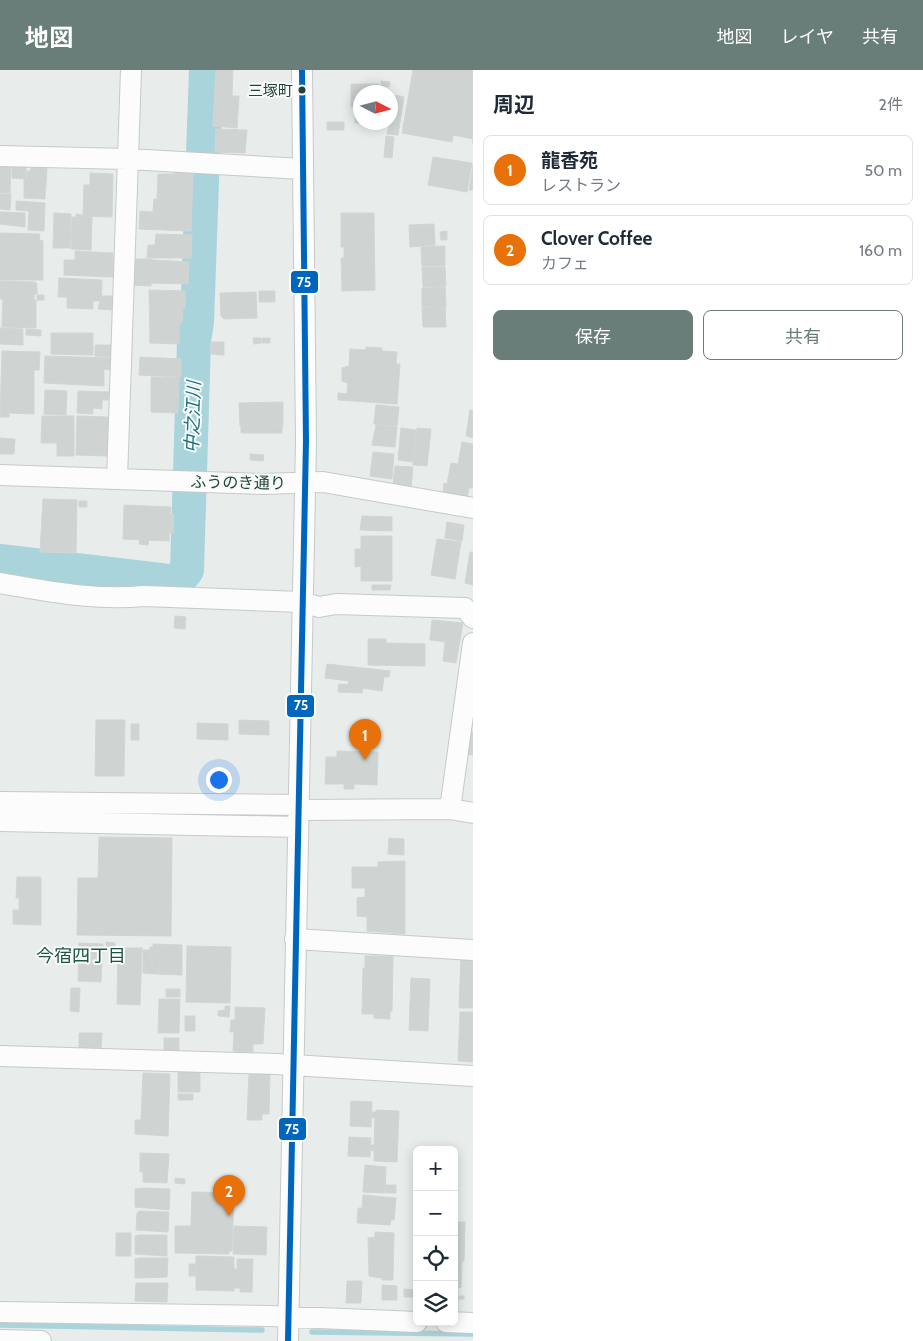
<!DOCTYPE html>
<html lang="ja">
<head>
<meta charset="utf-8">
<style>
  body { margin:0; font-family:Cabin,"Noto Sans JP",sans-serif; background:#f2f2f3; color:#1f2937 }
  .controls { position:absolute; right:15px; bottom:15px; display:grid; overflow:hidden; border-radius:8px; box-shadow:0 2px 12px #0003 }
  .controls button { width:45px; height:45px; display:grid; place-items:center; padding:0; border:0; border-bottom:1px solid #e0e1e3; background:#fff; color:#1f2937; font:25px sans-serif }
  .compass { position:absolute; left:353px; top:15px; width:45px; height:45px; border-radius:50%; background:#fff; box-shadow:0 2px 12px #0003; rotate:96deg }
  .you { position:absolute; left:218px; top:709px; width:18px; height:18px; margin:-12px; border:4px solid #fff; border-radius:50%; background:#1a73e8; box-shadow:0 0 0 8px #1a73e833 }
  .badge { display:grid; place-items:center; width:32px; height:32px; border-radius:50%; background:#697e78; color:#fff; font-size:16px; font-weight:700 }
  .pin { position:absolute; translate:-50% -41px; filter:drop-shadow(0 1px 2px #0008) }
  .pin::after { content:''; position:absolute; top:26px; width:18px; height:15px; background:inherit; clip-path:polygon(0 0,100% 0,50% 100%) }
  .list { margin:0; padding:0; list-style:none }
  h2 { display:flex; justify-content:space-between; align-items:center; height:65px; margin:0; padding:0 20px; font-size:21px }
  h2 small { font-size:16px; font-weight:400; color:#747a83 }
  .list li { display:grid; grid-template-columns:32px 1fr auto; gap:15px; align-items:center; box-sizing:border-box; height:70px; margin:0 10px 10px; padding:0 10px; border:1px solid #e0e1e3; border-radius:8px }
  .list b { display:block; font-size:19px; white-space:nowrap }
  .list p { margin:0; font-size:16px; white-space:nowrap; color:#747a83 }
  .list em { font-size:16px; font-style:normal; color:#747a83 }
  .actions { display:flex; gap:10px; padding:15px 20px }
  .actions a { flex:1; padding:11px 0; border:1px solid #697e78; border-radius:8px; text-align:center; font-size:18px; color:#697e78 }
  .actions .main { background:#697e78; color:#fff }
  .icon { flex:none; width:28px; height:28px; fill:none; stroke:currentColor; stroke-width:2; stroke-linecap:round; stroke-linejoin:round }
  .map { position:relative; flex:none; width:473px; height:1271px; overflow:hidden }
  header { display:flex; align-items:center; gap:30px; box-sizing:border-box; height:70px; padding:0 25px; background:#697e78; color:#fff }
  header strong { font-size:24px }
  nav { display:flex; gap:28px; margin-inline-start:auto; font-size:18px }
  main { display:flex }
  aside { flex:1; background:#fff }
  .map>svg:first-child { display:block }
  .lines { fill:none; stroke-linecap:round; stroke-linejoin:round }
  .stream { stroke:#a9d4db; stroke-width:5.5 }
  .river { stroke:#a9d4db; stroke-width:34 }
  .building { fill:#cfd4d2; stroke:#d1d6d4 }
  .minor-casing { stroke:#c5cac8; stroke-width:22 }
  .minor { stroke:#fcfcfc; stroke-width:20 }
  .bus-1-casing { stroke:#f7fbf9; stroke-width:10 }
  .bus-1 { stroke:#0065bd; stroke-width:6 }
  .bus-dot { fill:#24423a; stroke:#f7fbf9; stroke-width:2 }
  .labels { text-anchor:middle; stroke-width:4; stroke-linejoin:round; paint-order:stroke }
  .bus-label { font-size:15px; fill:#24423a; stroke:#f7fbf9; text-anchor:end }
  .street-label { font-size:16px; fill:#24423a; stroke:#f7fbf9 }
  .water-label { font-size:18px; font-style:italic; fill:#1c6f80; stroke:#f7fbf9 }
  .neighbourhood-label { font-size:18px; fill:#1f5548; stroke:#f7fbf9 }
  .line-badge { stroke:#f7fbf9; stroke-width:2 }
  .badge-label { font-size:14px; text-anchor:middle; font-weight:bold; fill:#fff }
</style>
</head>
<body>
<header>
<strong>地図</strong>
<nav><a>地図</a><a>レイヤ</a><a>共有</a></nav>
</header>
<main>
<div class="map">
<svg width="473" height="1271" viewBox="0 0 473 1271">
  <rect width="100%" height="100%" fill="#e8edeb"/>
  <g class="lines">
    <path class="stream" d="M0,1255L262,1260
      M312,1262L473,1264"/>
    <path class="river" d="M0,491L177,512L187,500L194,271L197,252L206,0"/>
  </g>
  <path class="building" d="M216,0H233L232,26H239L237,58L213,56Z
    M413,0H473V74V69L453,65L452,72L402,63Z
    M381,11L390,12L389,17H381Z
    M351,14H379V22H360V52L379,53H355V37H351Z
    M396,25L404,27L398,65L387,64Z
    M327,52H344V60H327Z
    M216,59L247,60L245,83L215,82Z
    M386,66L394,67L392,88L384,87Z
    M433,87L472,93L467,122L428,115Z
    M0,95H11L10,123H0Z
    M12,95H26V109L12,108Z
    M473,95V120H469Z
    M31,98H47L45,129L24,128V109H27V101H30Z
    M175,101L193,102L191,161L139,159L140,141L153,142L154,129H157L158,104H174Z
    M90,103L113,104L112,147L83,146L84,115H90Z
    M0,124H11L10,140L0,139Z
    M16,131L45,133L44,161L28,160L29,141L16,140Z
    M0,142L25,143V157L0,154Z
    M54,143L71,144L70,178H53Z
    M341,143H374L375,220L342,221L341,188H344V177H341Z
    M76,144L92,147L91,180L71,179L72,147H76Z
    M434,154L435,175L410,177L409,155Z
    M447,161V170H441L440,162Z
    M0,163L40,164L39,170L43,171V210H0Z
    M156,164L192,165L191,188H147L148,175H155Z
    M445,176V196H422L421,177Z
    M75,181L113,183V207L64,205V190H75Z
    M133,189H152L151,216L132,215Z
    M152,190L189,192L188,214L151,213Z
    M422,197H445L446,216L423,217Z
    M59,208L102,210L101,231H93V239L67,238V227H58Z
    M0,211L35,212L37,214V224H34V230L0,229Z
    M445,217L446,237H422V218Z
    M149,220L185,221V237H183L182,253L179,252V274L150,273Z
    M259,221H275V232H259Z
    M256,222L257,248L224,249L221,246L220,223Z
    M37,225H44V230H37Z
    M101,226H112V240L98,239Z
    M3,229L36,230V258L2,257Z
    M445,237L446,257H423L422,238Z
    M0,258L23,259V275L0,274Z
    M26,259L41,260V266L26,265Z
    M51,263H93V285L51,284Z
    M253,268H261V273L254,274Z
    M262,268H270V273H262Z
    M211,272H224V285L211,284Z
    M95,275H111V287L95,286Z
    M366,277L382,278V281L397,282L396,294H400L397,334L338,330V323L347,324L348,313L342,311V298L349,296L350,279L366,280Z
    M2,281L40,282L39,300H34V344L9,343V347H0Z
    M45,286L111,288L110,300L104,299V316L44,313Z
    M140,287L181,289V307L139,305Z
    M151,307L179,308L178,343L151,342Z
    M45,320L67,321L66,345L44,344Z
    M78,321L109,322L108,330H102V339L93,338V344L77,343Z
    M283,332V355L240,356L239,333Z
    M376,335L399,337L397,356L374,354Z
    M470,340H473V368L466,366Z
    M42,346H74V386H57V373H41Z
    M77,346L108,347L107,386L76,385Z
    M282,355V363H241V356Z
    M376,355L397,357L395,377L372,375Z
    M401,358L416,360L413,392L398,390Z
    M417,358L431,359L427,396L413,395Z
    M0,368L15,369L14,384H0Z
    M462,372L473,374V418H469L467,428L443,424L444,413L447,414L451,393L458,394Z
    M373,382L394,384L392,409L370,406Z
    M250,384L264,385L263,391L250,390Z
    M395,396L413,397L411,417L393,416Z
    M43,429L77,430L76,483L40,482Z
    M79,431H87V437H79Z
    M124,435L171,437L169,471L123,469Z
    M170,444H174L173,463H169Z
    M362,446L392,447V461L360,460Z
    M447,452L464,455L462,471L445,468Z
    M361,466H392V511H361V496L355,497V479H361Z
    M140,469L149,470L148,475L139,474Z
    M437,469L461,472L455,509L431,505Z
    M470,482H473V515L465,513Z
    M372,515H391L390,520H372Z
    M175,546L186,547L185,559L174,558Z
    M432,550L463,553L456,593L443,591L445,572L430,570Z
    M368,569H386V573L425,574V596L368,595Z
    M327,594L390,601L389,607H384L382,621L363,618L362,623L338,622L339,614L348,615L349,611L325,608Z
    M96,650H125L124,706H95Z
    M239,650L269,651V665L239,664Z
    M197,653L228,654V670L197,669Z
    M131,654H139V670H131Z
    M468,662H473V685L465,684Z
    M337,681L378,682L377,715L354,714V719H344V714H325L326,687H337Z
    M99,767L172,768L171,866L77,865L78,808H98Z
    M389,768L404,769V785L388,784Z
    M405,791V864L367,861V847L357,846V828L365,827V818H352V797H378V792Z
    M17,807H41V855L13,854V840H19V828H16Z
    M106,872L115,873V880H106Z
    M79,873L103,874L101,912L78,911Z
    M153,874L182,875V905L158,904V900L152,898V886H149L150,877H153Z
    M187,876L231,877L230,933L186,932Z
    M118,878H142L140,935L117,934Z
    M143,880H150L149,886H152V898L158,900V904L143,903Z
    M365,886H393L392,941H390V949L374,948V944H362L363,898H365Z
    M461,888L473,889V938H459Z
    M411,908L430,909L428,961L409,960Z
    M71,918H80L79,942L70,941Z
    M166,919H180V927H166Z
    M159,929H180L179,963H158Z
    M225,936H230L229,947L218,946V941L225,940Z
    M235,937L265,938L263,974H253V982L233,981L234,962H230L231,950H235Z
    M460,942H473V992L458,991Z
    M185,946H195V961H185Z
    M79,963H102L101,978H79Z
    M164,968H179V981H164Z
    M178,1002H200V1022H178Z
    M143,1003L170,1004L168,1066L135,1064V1050H141Z
    M249,1003H270L269,1044H262V1050H247Z
    M178,1024H193V1030H178Z
    M351,1031L372,1032L371,1057L350,1056Z
    M376,1040L399,1041L397,1092L374,1091V1081L370,1080L371,1075H374L375,1048H372V1042H376Z
    M349,1067L371,1068L370,1087L348,1086Z
    M140,1083L169,1084L167,1113L143,1112V1102H140Z
    M365,1095L386,1097L385,1123L363,1122Z
    M175,1108L185,1109V1114L175,1113Z
    M386,1115H396V1123H386Z
    M145,1118L170,1119L169,1140L135,1137V1119Z
    M192,1122L234,1123L232,1181H229V1184L175,1183V1156H191Z
    M363,1125L396,1128L394,1150H391L390,1155L357,1153L358,1138H362Z
    M139,1141L169,1142L168,1162L136,1160L137,1143Z
    M454,1152H465L464,1191H462L461,1218L458,1217V1226H464V1229H458V1240H454Z
    M234,1156L267,1157L266,1185L233,1184Z
    M375,1162L394,1163L393,1210H382V1208L369,1206L368,1168L375,1167Z
    M116,1163H131V1186H116Z
    M139,1165H167V1186L135,1184V1166Z
    M196,1186L234,1187V1199H237V1189H253L252,1222H240V1218H234V1221L196,1220Z
    M139,1188H168L167,1207L135,1208V1189Z
    M189,1194H196V1206H189Z
    M347,1211H362L361,1233H346Z
    M136,1213H168L167,1232L135,1231Z
    M382,1215L397,1216V1230H382Z
    M417,1217V1239H416V1227H404V1219L417,1220Z"/>
  <g class="lines">
    <defs>
      <path id="minor" d="M0,86L128,89L302,99
        M0,405L263,414L323,412L473,438
        M117,409L131,0
        M0,513C48,521 95,531 144,526L302,532L319,537L336,534L465,538L473,548
        M0,732L300,735
        M450,739L473,573
        M300,740L450,739L473,743
        M0,751L298,757
        M295,869L473,880
        M0,986L276,994L473,1006
        M0,1242L270,1246L417,1252
        M446,1252L473,1253
        M0,1270L41,1271
        M288,1271L306,371L302,0"/>
    </defs>
    <use href="#minor" class="minor-casing"/>
    <use href="#minor" class="minor"/>
    <defs>
      <path id="bus-1" d="M288,1271L306,371L302,0"/>
    </defs>
    <use href="#bus-1" class="bus-1-casing"/>
    <use href="#bus-1" class="bus-1"/>
  </g>
  <circle class="bus-dot" cx="302" cy="20" r="4.5"/>
  <g class="labels">
    <g class="bus-label">
      <text x="293" y="26">三塚町</text>
    </g>
    <g class="street-label">
      <text transform="translate(238 412) rotate(1)" y="6">ふうのき通り</text>
    </g>
    <g class="water-label">
      <text transform="translate(193 347) rotate(-88)" y="6">中之江川</text>
    </g>
    <g class="neighbourhood-label">
      <text x="81" y="892">今宿四丁目</text>
    </g>
  </g>
  <g class="line-badge">
    <rect x="290" y="200" width="29" height="24" rx="5" fill="#0065bd"/>
    <rect x="286" y="624" width="29" height="24" rx="5" fill="#0065bd"/>
    <rect x="278" y="1047" width="29" height="24" rx="5" fill="#0065bd"/>
  </g>
  <g class="badge-label">
    <text x="304" y="217">75</text>
    <text x="301" y="640">75</text>
    <text x="292" y="1064">75</text>
  </g>
</svg>
<div class="controls">
<button>+</button>
<button>−</button>
<button><svg class="icon" aria-label="locate" viewBox="0 0 24 24"><circle cx="12" cy="12" r="6"/><path d="M12 2v4M12 18v4M2 12h4M18 12h4"/></svg></button>
<button><svg class="icon" aria-label="layers" viewBox="0 0 24 24"><path d="M12 4l9 5-9 5-9-5zM3 14l9 5 9-5"/></svg></button>
</div>
<svg class="compass" viewBox="-18 -18 36 36"><path d="M0-13l5 13h-10z" fill="#e53935"/><path d="M0 13l5-13h-10z" fill="#747a83"/></svg>
<div class="you"></div>
<div class="pin badge" style="left:365px;top:690px;background:#e8710a">1</div>
<div class="pin badge" style="left:229px;top:1146px;background:#e8710a">2</div>
</div>
<aside>
<h2>周辺<small>2件</small></h2>
<ul class="list">
<li><span class="badge" style="background:#e8710a">1</span><div><b>龍香苑</b><p>レストラン</p></div><em>50 m</em></li>
<li><span class="badge" style="background:#e8710a">2</span><div><b>Clover Coffee</b><p>カフェ</p></div><em>160 m</em></li>
</ul>
<div class="actions"><a class="main">保存</a><a>共有</a></div>
</aside>
</main>
</body>
</html>
